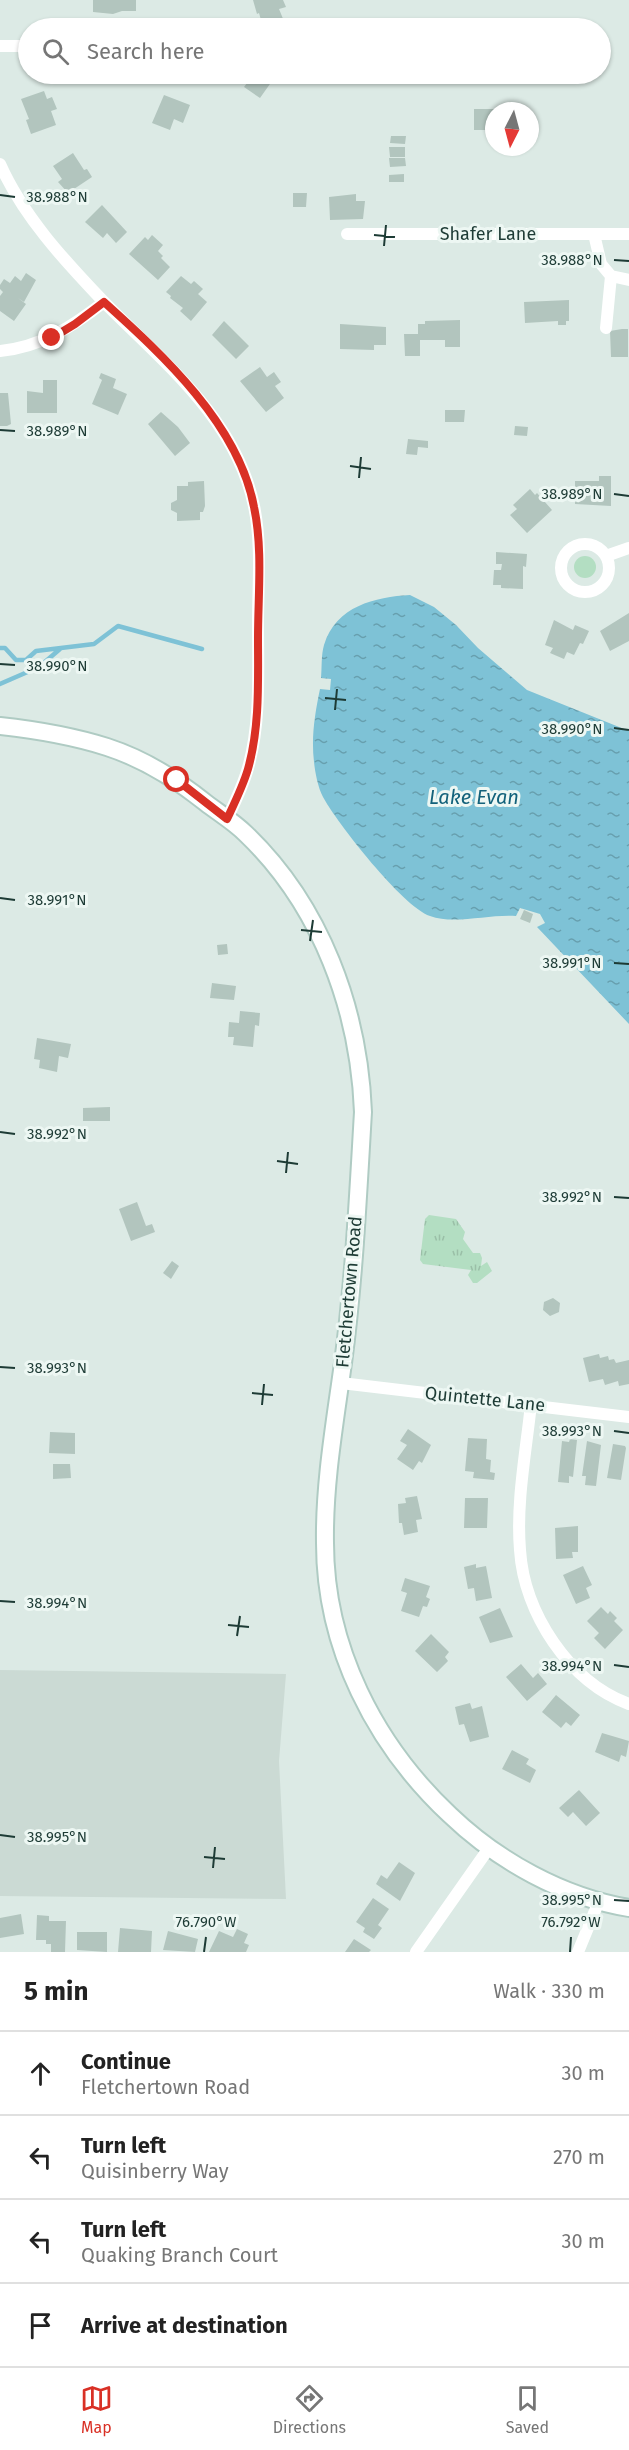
<!DOCTYPE html>
<html lang="en">
<head>
<meta charset="utf-8">
<style>
  body { margin:0; font-family:"Fira Sans",sans-serif; background:#f2f2f2; color:#222 }
  .compass { position:absolute; left:485px; top:102px; width:54px; height:54px; border-radius:50%; background:#fff; box-shadow:0 2px 4px #0004; rotate:186deg }
  .stop { position:absolute; width:18px; height:18px; margin:-14px; border:4px solid #d93025; border-radius:50%; background:#fff }
  .stop.end { background:#d93025; border-color:#fff; box-shadow:0 2px 6px #0008 }
  .list { margin:0; padding:0; list-style:none }
  h2 { display:flex; justify-content:space-between; align-items:center; height:78px; margin:0; padding:0 24px; font-size:26px }
  h2 small { font-size:20px; font-weight:400; color:#767676 }
  .list li { display:grid; grid-template-columns:39px 1fr auto; gap:18px; align-items:center; box-sizing:border-box; height:84px; padding:0 24px; border-top:2px solid #e0e0e0 }
  .list b { display:block; font-size:22px; white-space:nowrap }
  .list p { margin:0; font-size:20px; white-space:nowrap; color:#767676 }
  .list em { font-size:20px; font-style:normal; color:#767676 }
  .icon { flex:none; width:33px; height:33px; fill:none; stroke:currentColor; stroke-width:2; stroke-linecap:round; stroke-linejoin:round }
  .map { position:relative; flex:none; width:629px; height:1952px; overflow:hidden }
  .search { position:absolute; background:#fff; box-shadow:0 2px 4px #0004; left:18px; right:18px; top:18px; height:66px; display:flex; align-items:center; gap:15px; box-sizing:border-box; padding:0 21px; border-radius:33px; color:#767676; font-size:22px }
  .sheet { height:414px; background:#fff }
  nav { display:flex; justify-content:space-around; align-items:center; box-sizing:border-box; height:84px; border-top:2px solid #e0e0e0; background:#fff; font-size:16px; color:#767676 }
  nav a { display:grid; justify-items:center; gap:3px }
  nav .on { color:#d93025 }
  .map>svg:first-child { display:block }
  .built { fill:#cbdad4 }
  .grass { fill:#b3dec2 }
  .park { fill:url(#park-tufts) }
  .water { fill:url(#water-ripples) }
  .lines { fill:none; stroke-linecap:round; stroke-linejoin:round }
  .stream { stroke:#7ec2d6; stroke-width:4.5 }
  .building { fill:#b2c5be }
  .secondary-casing { stroke:#afcbc3; stroke-width:20 }
  .street { stroke:#fff; stroke-width:12 }
  .secondary { stroke:#fff; stroke-width:16 }
  .route { stroke:#d93025; stroke-width:8 }
  .ticks { fill:none; stroke:#1d3b35; stroke-width:2 }
  .labels { text-anchor:middle; stroke-width:6; stroke-linejoin:round; paint-order:stroke }
  .street-label { font-size:18px; fill:#1d3b35; stroke:#edf7f3 }
  .water-label { font-size:20px; font-style:italic; fill:#13627b; stroke:#edf7f3 }
  .ticks-label { font-size:15px; text-anchor:middle; fill:#1d3b35; stroke:#edf7f3; stroke-width:6; stroke-linejoin:round; paint-order:stroke }
</style>
</head>
<body>
<div class="map">
<svg width="629" height="1952" viewBox="0 0 629 1952">
  <defs>
    <pattern id="park-tufts" width="24" height="20" patternUnits="userSpaceOnUse" patternTransform="scale(1.5)"><rect width="24" height="20" fill="#b3dec2"/><path d="M3 7l-1-3M5 7V3M7 7l1-3M15 17l-1-3M17 17v-4M19 17l1-3" fill="none" stroke="#9abfa7"/></pattern>
    <pattern id="water-ripples" width="26" height="14" patternUnits="userSpaceOnUse" patternTransform="scale(1.5)"><rect width="26" height="14" fill="#7ec2d6"/><path d="M2 4q2-2 4 0t4 0M15 11q2-2 4 0t4 0" fill="none" stroke="#679fae"/></pattern>
  </defs>
  <rect width="100%" height="100%" fill="#dceae5"/>
  <path class="built" d="M0,1670L286,1674L279,1761L286,1899L0,1896Z"/>
  <path class="grass" d="M574 567a11 11 0 1 1 22 0a11 11 0 1 1-22 0Z"/>
  <path class="park" d="M429,1215L456,1219L465,1232L463,1239L473,1253H480L482,1258L481,1266L487,1262L492,1271L477,1283H473L468,1275L471,1270L423,1264L420,1260L425,1219Z"/>
  <path class="water" d="M410,595L434,607L456,625L478,648L527,690L629,731V1024L537,927L545,923L540,914L520,908L516,916C489,914 454,925 430,916C403,907 337,823 323,797C318,788 315,772 314,762C311,737 315,713 320,689L330,690L331,679L321,678C322,668 321,655 324,645C336,606 375,597 410,595Z"/>
  <g class="lines">
    <path class="stream" d="M0,648H5L16,660H26L36,651L94,644L118,626L202,649
      M0,684L39,667L60,649"/>
  </g>
  <path class="building" d="M93,0H136V11H122L113,14L93,12Z
    M253,0H283L286,7L279,9L286,26L279,28H260L257,22L261,20L259,13L257,14Z
    M254,74H277L260,98L244,87Z
    M44,91L47,99L52,97L57,109L51,111L56,125L31,134L26,120L29,119L21,99Z
    M164,95L190,105L183,123L174,119L170,130L152,123Z
    M474,109H510V111H494V130H474Z
    M391,136H406L405,144L390,143Z
    M389,147H405V157H390Z
    M73,153L84,170L87,169L92,177L68,193L58,182L62,179L53,166Z
    M389,158H405L406,166L390,167Z
    M404,174V182H389V175Z
    M293,193H307L306,207H293Z
    M356,194V201H365L363,219L330,220L329,197Z
    M102,205L127,232L116,243L107,233L103,238L85,222Z
    M152,235L163,245L158,251L163,256L161,258L170,267L158,280L129,254L145,237L148,240Z
    M26,273L36,280L24,302L18,298L26,304L14,321L0,311V296L3,292L0,289V285L4,279L10,283L15,276L21,281Z
    M181,276L191,284L194,281L203,289L198,294L207,302L191,321L180,311L183,308L170,298L171,296L166,292Z
    M569,300V321H566V325H558V321L525,323L524,302Z
    M460,320V347H445V340H420V356H405L404,334H418V324H425V321Z
    M224,321L249,346L236,359L212,335Z
    M340,324L386,327V345H374V350L340,349Z
    M622,329H628V357H611L610,331Z
    M260,367L267,377L274,372L281,382L275,386L284,398L266,412L240,381Z
    M101,373L116,379L113,388L127,394L118,415L92,404L102,380L99,378Z
    M43,380H57V413H27V391L43,393Z
    M0,393H8L11,424L7,426H0Z
    M445,410H465L464,422H445Z
    M161,412L178,427L190,443L175,456L148,424Z
    M515,426L528,427L527,436L514,435Z
    M408,439L428,441V448L418,447L417,455L406,454Z
    M599,476H611V506L575,504V481H599Z
    M204,481L205,506L203,512H200V520L177,521V513L171,510V503L177,500V486H188V482Z
    M530,489L535,495L537,493L552,510L527,533L510,515L517,509L513,505Z
    M496,552L527,554L526,567L523,566V589L501,588V585H493L494,570H501L502,564H496Z
    M629,613V641L610,651L600,631Z
    M554,620L573,630L575,625L589,631L583,644L580,643L574,655L567,652L564,659L550,653L553,648L545,645Z
    M524,910L533,914L530,923L520,919Z
    M227,944L228,954L218,955L217,945Z
    M212,983L236,986L234,1000L210,998Z
    M240,1011L260,1013L259,1026L255,1025L253,1047L233,1045L234,1037H228L229,1022L239,1023Z
    M37,1038L71,1044L68,1058L59,1056L57,1072L39,1068L40,1060L34,1059Z
    M110,1107V1121H83V1108Z
    M137,1202L146,1226L152,1224L155,1232L131,1241L119,1209Z
    M172,1261L179,1266L171,1279L163,1273Z
    M553,1298L560,1303L559,1312L550,1316L543,1310L544,1302Z
    M599,1354L600,1358L608,1356L609,1360L614,1359L616,1363L629,1360V1384L619,1386L618,1381L605,1385L603,1379L589,1382L583,1358Z
    M408,1429L431,1445L422,1463L419,1461L413,1470L397,1459L407,1445L400,1441Z
    M50,1432L75,1433V1454L49,1453Z
    M468,1438L487,1439L486,1459L491,1460L490,1472L495,1473L494,1480L473,1478L474,1472L465,1471Z
    M570,1439L577,1440L573,1477L569,1476V1483L558,1482L562,1441L569,1442Z
    M587,1441L601,1445L596,1486L585,1485L586,1476H582Z
    M613,1444L625,1446L626,1448L621,1480L607,1478Z
    M53,1464H70L71,1478L53,1479Z
    M417,1496L422,1519L416,1520L418,1532L404,1535L402,1523H399L398,1504L406,1503L405,1498Z
    M465,1498H488L487,1528H464Z
    M578,1526V1552H572L573,1558L556,1559L555,1528Z
    M476,1564V1568L486,1566L492,1598L476,1601L474,1588L468,1589L464,1567Z
    M583,1566L592,1585L586,1588L590,1598L576,1604L563,1575Z
    M405,1578L430,1586L426,1597L430,1599L427,1607L423,1606L419,1617L401,1611L407,1593L401,1591Z
    M601,1607L608,1614L610,1611L617,1618L614,1621L623,1630L605,1649L594,1638L599,1633L587,1621Z
    M500,1608L513,1637L490,1643L479,1617Z
    M431,1634L449,1652L445,1657L448,1661L437,1672L415,1651Z
    M521,1664L533,1678L538,1673L547,1684L527,1701L506,1677Z
    M556,1695L580,1715L571,1726L566,1722L561,1728L542,1712Z
    M470,1703L472,1709L482,1706L489,1737L470,1742L464,1724L459,1725L455,1707Z
    M602,1733L629,1741L626,1757L621,1755L619,1762L595,1752Z
    M512,1750L529,1759L526,1764L536,1770L530,1783L502,1769Z
    M579,1790L600,1813L586,1826L573,1812L568,1817L559,1808Z
    M399,1862L415,1873L400,1901L376,1884L381,1875L387,1879Z
    M373,1898L389,1909L378,1925L382,1928L374,1939L363,1932L365,1928L356,1922Z
    M21,1914L24,1934L0,1938V1918Z
    M37,1915L49,1916V1921H66L65,1952H51V1944H46V1940H36Z
    M120,1928L152,1931L151,1952H118Z
    M237,1929L248,1934L244,1943L249,1945L246,1952H209L219,1931L233,1937Z
    M168,1931L198,1939L195,1952L163,1950Z
    M77,1932H107V1952L77,1950Z
    M354,1939L371,1950L369,1952H345Z"/>
  <g class="lines">
    <defs>
      <path id="secondary" d="M0,726C37,730 72,736 107,747C144,759 176,779 206,803C219,813 234,822 246,834C321,906 359,1009 363,1112C358,1196 354,1281 343,1363C335,1422 324,1483 325,1543C325,1647 375,1745 450,1815C498,1861 563,1897 629,1908"/>
    </defs>
    <use href="#secondary" class="secondary-casing"/>
    <path class="street" d="M0,46H28
      M0,164C23,216 64,260 103,301C162,361 236,418 254,506C262,544 258,585 258,624C258,672 261,722 248,768C243,786 235,802 227,819
      M347,234H629
      M594,234L601,264L611,276L606,328
      M611,276L629,280
      M0,351C41,347 72,327 104,302
      M561 568a24 24 0 1 1 48 0a24 24 0 1 1-48 0Z
      M606,556L629,548
      M341,1383L629,1417
      M531,1404C526,1452 516,1502 520,1550C524,1613 569,1682 629,1704
      M416,1952L489,1848
      M578,1952L599,1901"/>
    <use href="#secondary" class="secondary"/>
  </g>
  <g class="lines">
    <path class="route" d="M52,338L75,324L104,302C163,355 239,425 254,507C263,549 258,595 258,638C258,681 260,726 248,769C243,786 235,802 227,819L177,780"/>
  </g>
  <path class="ticks" d="M0,195L15,197M374,235L395,237M384,246L386,225M614,260L629,261M0,430L15,431M350,466L371,469M359,478L361,457M614,494L629,496M0,664L15,665M325,698L346,700M335,710L337,689M614,728L629,730M0,898L15,900M301,930L322,932M310,941L313,920M614,963L629,964M0,1132L15,1134M277,1161L298,1164M286,1173L288,1152M614,1197L629,1198M0,1367L15,1368M252,1393L273,1395M262,1405L264,1384M614,1431L629,1433M0,1601L15,1602M228,1625L249,1627M237,1636L240,1616M614,1665L629,1667M0,1835L15,1837M204,1857L225,1859M213,1868L215,1847M614,1900L629,1901M204,1952L206,1937M570,1952L571,1937"/>
  <g class="labels">
    <g class="street-label">
      <text x="488" y="240">Shafer Lane</text>
      <text transform="translate(349 1292) rotate(-85)" y="6">Fletchertown Road</text>
      <text transform="translate(485 1399) rotate(6)" y="6">Quintette Lane</text>
    </g>
    <g class="water-label">
      <text x="474" y="804">Lake Evan</text>
    </g>
  </g>
  <g class="ticks-label">
    <text x="57" y="202">38.988°N</text>
    <text x="572" y="265">38.988°N</text>
    <text x="57" y="436">38.989°N</text>
    <text x="572" y="499">38.989°N</text>
    <text x="57" y="671">38.990°N</text>
    <text x="572" y="734">38.990°N</text>
    <text x="57" y="905">38.991°N</text>
    <text x="572" y="968">38.991°N</text>
    <text x="57" y="1139">38.992°N</text>
    <text x="572" y="1202">38.992°N</text>
    <text x="57" y="1373">38.993°N</text>
    <text x="572" y="1436">38.993°N</text>
    <text x="57" y="1608">38.994°N</text>
    <text x="572" y="1671">38.994°N</text>
    <text x="57" y="1842">38.995°N</text>
    <text x="572" y="1905">38.995°N</text>
    <text x="206" y="1927">76.790°W</text>
    <text x="571" y="1927">76.792°W</text>
  </g>
</svg>
<svg class="compass" viewBox="-18 -18 36 36"><path d="M0-13l5 13h-10z" fill="#e53935"/><path d="M0 13l5-13h-10z" fill="#767676"/></svg>
<div class="stop" style="left:177px;top:780px"></div>
<div class="stop end" style="left:52px;top:338px"></div>
<div class="search"><svg class="icon" aria-label="search" viewBox="0 0 24 24"><circle cx="10" cy="10" r="6"/><path d="M15 15l6 6"/></svg>Search here</div>
</div>
<section class="sheet">
<h2>5 min<small>Walk · 330 m</small></h2>
<ul class="list">
<li><svg class="icon" aria-label="ahead" viewBox="0 0 24 24"><path d="M12 20V5M6 11l6-6 6 6"/></svg><div><b>Continue</b><p>Fletchertown Road</p></div><em>30 m</em></li>
<li><svg class="icon" aria-label="left" viewBox="0 0 24 24"><path d="M17 20v-9H6M10 6l-5 5 5 5"/></svg><div><b>Turn left</b><p>Quisinberry Way</p></div><em>270 m</em></li>
<li><svg class="icon" aria-label="left" viewBox="0 0 24 24"><path d="M17 20v-9H6M10 6l-5 5 5 5"/></svg><div><b>Turn left</b><p>Quaking Branch Court</p></div><em>30 m</em></li>
<li><svg class="icon" aria-label="arrive" viewBox="0 0 24 24"><path d="M6 21V4h12l-3 4 3 4H6"/></svg><div><b>Arrive at destination</b></div></li>
</ul>
</section>
<nav>
<a class="on"><svg class="icon" aria-label="map" viewBox="0 0 24 24"><path d="M3 6l6-2 6 2 6-2v14l-6 2-6-2-6 2zM9 4v14M15 6v14"/></svg>Map</a>
<a><svg class="icon" aria-label="directions" viewBox="0 0 24 24"><path d="M12 3l9 9-9 9-9-9zM9 14v-3h6M13 9l2 2-2 2"/></svg>Directions</a>
<a><svg class="icon" aria-label="saved" viewBox="0 0 24 24"><path d="M7 4h10v16l-5-4-5 4z"/></svg>Saved</a>
</nav>
</body>
</html>
